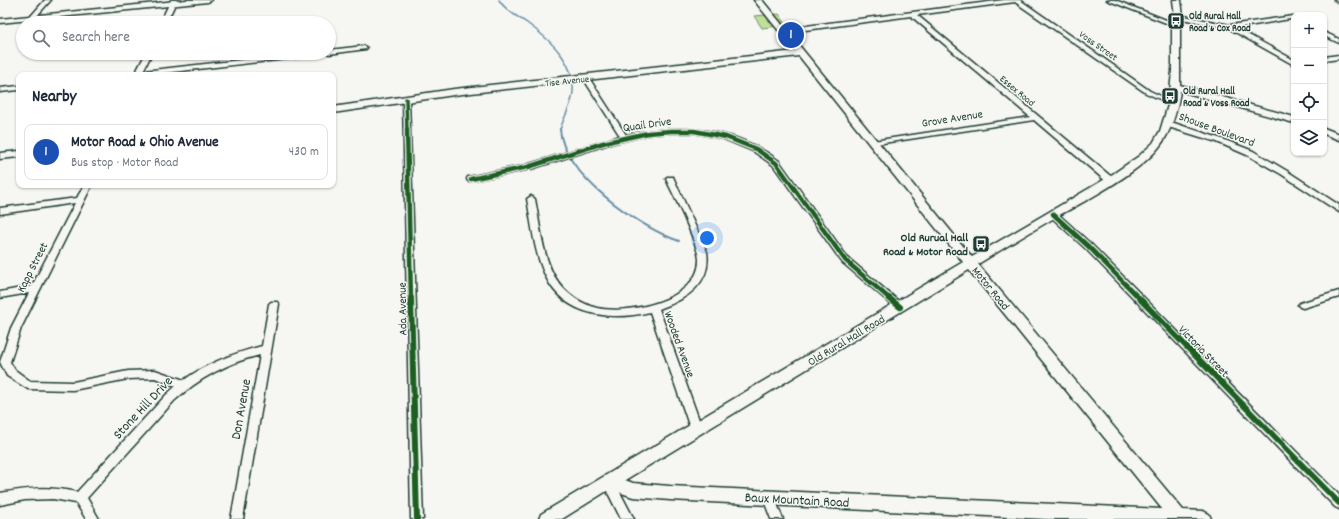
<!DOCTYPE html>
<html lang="en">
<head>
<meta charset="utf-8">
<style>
  body { margin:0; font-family:Dekko,sans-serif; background:#f6f6f7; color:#1f2937 }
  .controls { position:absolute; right:12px; top:12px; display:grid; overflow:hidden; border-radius:8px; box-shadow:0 1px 3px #0004 }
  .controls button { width:36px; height:36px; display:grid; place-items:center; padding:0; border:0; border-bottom:1px solid #e0e1e3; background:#fff; color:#1f2937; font:20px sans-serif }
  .you { position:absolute; left:707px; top:238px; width:14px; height:14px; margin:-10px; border:3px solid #fff; border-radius:50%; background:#1a73e8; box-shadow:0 0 0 6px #1a73e833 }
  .badge { display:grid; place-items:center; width:26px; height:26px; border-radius:50%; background:#1f3d34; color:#fff; font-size:13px; font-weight:700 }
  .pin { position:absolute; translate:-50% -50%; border:2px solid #fff; box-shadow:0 1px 4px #0006 }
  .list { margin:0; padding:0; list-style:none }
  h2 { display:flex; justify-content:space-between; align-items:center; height:52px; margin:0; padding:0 16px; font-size:17px }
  h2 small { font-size:13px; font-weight:400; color:#747a83 }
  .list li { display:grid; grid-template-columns:26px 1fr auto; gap:12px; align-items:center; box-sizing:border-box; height:56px; margin:0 8px 8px; padding:0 8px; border:1px solid #e0e1e3; border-radius:8px }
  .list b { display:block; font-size:15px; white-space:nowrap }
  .list p { margin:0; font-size:13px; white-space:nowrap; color:#747a83 }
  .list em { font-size:13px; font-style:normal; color:#747a83 }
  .icon { flex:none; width:22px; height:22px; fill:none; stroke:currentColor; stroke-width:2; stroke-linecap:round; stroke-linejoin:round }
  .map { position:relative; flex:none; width:1339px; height:519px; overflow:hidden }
  .search { position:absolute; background:#fff; box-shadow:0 1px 3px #0004; left:16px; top:16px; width:320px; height:44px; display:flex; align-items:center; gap:10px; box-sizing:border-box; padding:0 14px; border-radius:22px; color:#747a83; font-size:15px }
  .panel { position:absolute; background:#fff; box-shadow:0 1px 3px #0004; left:16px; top:72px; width:320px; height:116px; border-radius:8px }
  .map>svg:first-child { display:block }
  .green { fill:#c0df98; stroke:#708e66 }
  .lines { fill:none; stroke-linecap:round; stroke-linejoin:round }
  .stream-far1 { stroke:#678ea5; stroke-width:1.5 }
  .stream { stroke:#678ea5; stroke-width:2 }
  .street-casing { stroke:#1f3d34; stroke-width:3 }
  .secondary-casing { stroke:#1f3d34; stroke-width:3 }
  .street { fill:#f6f6f2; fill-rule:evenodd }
  .secondary { fill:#f6f6f2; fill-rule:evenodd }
  .cycleway-far2-casing { stroke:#f6f6f2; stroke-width:5.5 }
  .cycleway-far1-casing { stroke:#f6f6f2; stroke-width:7 }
  .cycleway-casing { stroke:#f6f6f2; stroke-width:8 }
  .cycleway-far2 { stroke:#1b5e20; stroke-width:3.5 }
  .cycleway-far1 { stroke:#1b5e20; stroke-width:4.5 }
  .cycleway { stroke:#1b5e20; stroke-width:6 }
  .labels { text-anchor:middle; stroke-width:3; stroke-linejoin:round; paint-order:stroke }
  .far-poi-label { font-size:10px; font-weight:bold; fill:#1f3d34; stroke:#f6f6f2; text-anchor:start }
  .far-street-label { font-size:10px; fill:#1f3d34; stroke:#f6f6f2 }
  .street-label { font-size:12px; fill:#1f3d34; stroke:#f6f6f2 }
  .poi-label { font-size:12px; font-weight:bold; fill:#1f3d34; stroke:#f6f6f2; text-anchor:end }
  .near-street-label { font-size:14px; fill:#1f3d34; stroke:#f6f6f2 }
</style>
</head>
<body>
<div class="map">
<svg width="1339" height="519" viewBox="0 0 1339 519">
  <rect width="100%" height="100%" fill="#f6f6f2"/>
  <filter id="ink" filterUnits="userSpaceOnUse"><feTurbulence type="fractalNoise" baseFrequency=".025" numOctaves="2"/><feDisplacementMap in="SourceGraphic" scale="8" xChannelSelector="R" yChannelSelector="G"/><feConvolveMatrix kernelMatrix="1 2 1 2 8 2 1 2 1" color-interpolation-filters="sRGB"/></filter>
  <g filter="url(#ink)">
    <path class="green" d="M779,14L787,25L762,28L754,16Z"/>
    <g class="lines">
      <path class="stream-far1" d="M499,0C506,11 517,16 527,23C552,41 579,66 572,98C569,110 563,119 560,130"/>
      <path class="stream" d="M560,129C563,175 639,227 679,241"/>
      <defs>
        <path id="street" d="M45,0H51L35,18H31V16Z
          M171,0H177L166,23H160Z
          M1004,0H1020L1150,91L1176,103L1173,105L1171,104L1146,93L1015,2L917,15L1114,179L1115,181L1114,183H1108L1034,120L870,145L869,143L873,141L1030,117L911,16L783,33L780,31L783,29Z
          M1107,0H1115L1179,25L1174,26Z
          M1334,0H1339V3Z
          M1179,15L1230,25L1293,16L1294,21L1290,19L1236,28L1294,60V65L1228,28L1177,18V16Z
          M1324,32L1339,39V43L1324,36Z
          M364,46L367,48L366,49L329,54L327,53H329V50Z
          M146,53H152L143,71L304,53H324L321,55L146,75H126L136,72Z
          M1339,55V59L1324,61V57Z
          M586,76L589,78L626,135C681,124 733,126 779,161L848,258L903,305L905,307L903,309H897L842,262L773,165L753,151L724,139L694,133H671L648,135L606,145L531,169L471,181H468L467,179L468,177L526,165L620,136L583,78Z
          M19,86V90L0,92V88Z
          M406,97L409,99L423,519H411L403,99Z
          M1165,122H1171L1222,139L1253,151L1287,171L1339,205V212L1281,174L1247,155L1217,142L1165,126Z
          M667,177H673L674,179L707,252C712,284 685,300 659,309L702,428L700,431L696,433L692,431L690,428L650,312C612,321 565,317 546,277C534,253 532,225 527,199L531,196L535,199C540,224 543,263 559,283C569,296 582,304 597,308C627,315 699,301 699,260C699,245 674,196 666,179Z
          M84,185H92L21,328L10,362L15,370L30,381L73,382L128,371L155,370L184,380C207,363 235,353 262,346L269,304L271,302H277L279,304L243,519H231L260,355C227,363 199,378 174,401L87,498L99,519H86L76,503L53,499L25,500L0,505V493C30,488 47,486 77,492L166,395L176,386L155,378L128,379L73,390L28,389L7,376L0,362L11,328L29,293L0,298V292L32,286L75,203L0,214V208L77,198Z
          M1053,211L1056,212L1092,245L1339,495V509L1335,507L1086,249L1050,216L1049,214Z
          M1339,291V297L1303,308L1300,307L1298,305L1300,303Z
          M608,476L612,477L634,519H621L602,481L604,477Z
          M769,492L773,494L783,519H771L763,498L765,494Z"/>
        <path id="secondary" d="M186,0H212L208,2L0,23V19Z
          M754,0H762L972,257L1107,178L1139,156L1153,143L1160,131L1169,102L1172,71V25L1175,17L1173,0H1181L1183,17L1180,25V85L1294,117V123L1180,91C1177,111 1172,131 1159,147C1139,173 1085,201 1056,217C1030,232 1004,248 978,264L1183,510L1203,511L1209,514L1211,519H1046L670,500L633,497L610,489L562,519H539L541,514L963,262L799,56L454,95L333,113V107L454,89L795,51ZM969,270L1162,509L670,486L633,483L625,480Z
          M1324,128L1339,134V140L1324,134Z
          M19,151V157L0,159V153Z"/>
      </defs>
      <use href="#street" class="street-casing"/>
      <use href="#secondary" class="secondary-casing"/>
      <use href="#street" class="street"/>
      <use href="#secondary" class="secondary"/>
      <defs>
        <path id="cycleway-far2" d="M406,99L407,130"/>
        <path id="cycleway-far1" d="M407,129L411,299
          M471,179L528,167L603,143L648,133L671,131H694L726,137L756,149L776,163L845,260L890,299
          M1053,214L1089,247L1140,299"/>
        <path id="cycleway" d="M411,298L417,519
          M889,298L900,307
          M1139,298L1339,503"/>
      </defs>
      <use href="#cycleway-far2" class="cycleway-far2-casing"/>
      <use href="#cycleway-far1" class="cycleway-far1-casing"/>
      <use href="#cycleway" class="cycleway-casing"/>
      <use href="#cycleway-far2" class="cycleway-far2"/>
      <use href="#cycleway-far1" class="cycleway-far1"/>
      <use href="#cycleway" class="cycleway"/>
    </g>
  </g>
  <defs>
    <symbol id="bus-square" viewBox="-11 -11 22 22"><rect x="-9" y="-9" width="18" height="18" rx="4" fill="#1f3d34" stroke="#f6f6f2"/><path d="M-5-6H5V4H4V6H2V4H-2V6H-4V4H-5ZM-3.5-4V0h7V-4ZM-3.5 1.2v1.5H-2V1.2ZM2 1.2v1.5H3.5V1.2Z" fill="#fff"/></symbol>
  </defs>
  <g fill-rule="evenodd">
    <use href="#bus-square" x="1166" y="11" width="20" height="20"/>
    <use href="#bus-square" x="1160" y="86" width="20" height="20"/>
    <use href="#bus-square" x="971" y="234" width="20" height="20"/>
  </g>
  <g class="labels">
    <g class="far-poi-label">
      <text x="1189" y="19">Old Rural Hall<tspan x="1189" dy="12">Road &amp; Cox Road</tspan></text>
      <text x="1183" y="94">Old Rural Hall<tspan x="1183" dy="12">Road &amp; Voss Road</tspan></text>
    </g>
    <g class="far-street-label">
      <text transform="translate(1099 45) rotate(35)" y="4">Voss Street</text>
      <text transform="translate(567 80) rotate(-6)" y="4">Tise Avenue</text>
      <text transform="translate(1018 90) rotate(40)" y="4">Essex Road</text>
    </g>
    <g class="street-label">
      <text transform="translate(952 118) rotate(-9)" y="4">Grove Avenue</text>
      <text transform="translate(647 124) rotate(-8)" y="4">Quail Drive</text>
      <text transform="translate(1217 129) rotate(20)" y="4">Shouse Boulevard</text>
      <text transform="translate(32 267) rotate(-63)" y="4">Kapp Street</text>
      <text transform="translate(991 288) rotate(51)" y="4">Motor Road</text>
      <text transform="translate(402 309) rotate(-91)" y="4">Ada Avenue</text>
      <text transform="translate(846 340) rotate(-31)" y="4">Old Rural Hall Road</text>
      <text transform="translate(680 344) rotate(70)" y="4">Wooded Avenue</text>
      <text transform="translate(1204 351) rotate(46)" y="4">Victoria Street</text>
    </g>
    <g class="poi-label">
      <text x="968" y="241">Old Rurual Hall<tspan x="968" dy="14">Road &amp; Motor Road</tspan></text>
    </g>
    <g class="near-street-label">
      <text transform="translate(142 407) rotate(-47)" y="5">Stone Hill Drive</text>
      <text transform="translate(240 409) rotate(-80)" y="5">Don Avenue</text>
      <text transform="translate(797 499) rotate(3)" y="5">Baux Mountain Road</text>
    </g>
  </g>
</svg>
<div class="controls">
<button>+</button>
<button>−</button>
<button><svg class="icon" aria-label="locate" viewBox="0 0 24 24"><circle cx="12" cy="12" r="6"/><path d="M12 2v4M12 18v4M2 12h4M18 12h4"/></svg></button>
<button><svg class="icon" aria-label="layers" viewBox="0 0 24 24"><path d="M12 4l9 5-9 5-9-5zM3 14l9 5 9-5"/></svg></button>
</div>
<div class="you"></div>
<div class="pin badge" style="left:791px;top:35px;background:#1a4fb4">1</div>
<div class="search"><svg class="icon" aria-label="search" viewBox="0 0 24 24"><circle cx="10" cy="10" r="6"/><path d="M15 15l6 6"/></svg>Search here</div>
<section class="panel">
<h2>Nearby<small></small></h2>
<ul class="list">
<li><span class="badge" style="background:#1a4fb4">1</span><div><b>Motor Road &amp; Ohio Avenue</b><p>Bus stop · Motor Road</p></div><em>430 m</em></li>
</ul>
</section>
</div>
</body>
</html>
